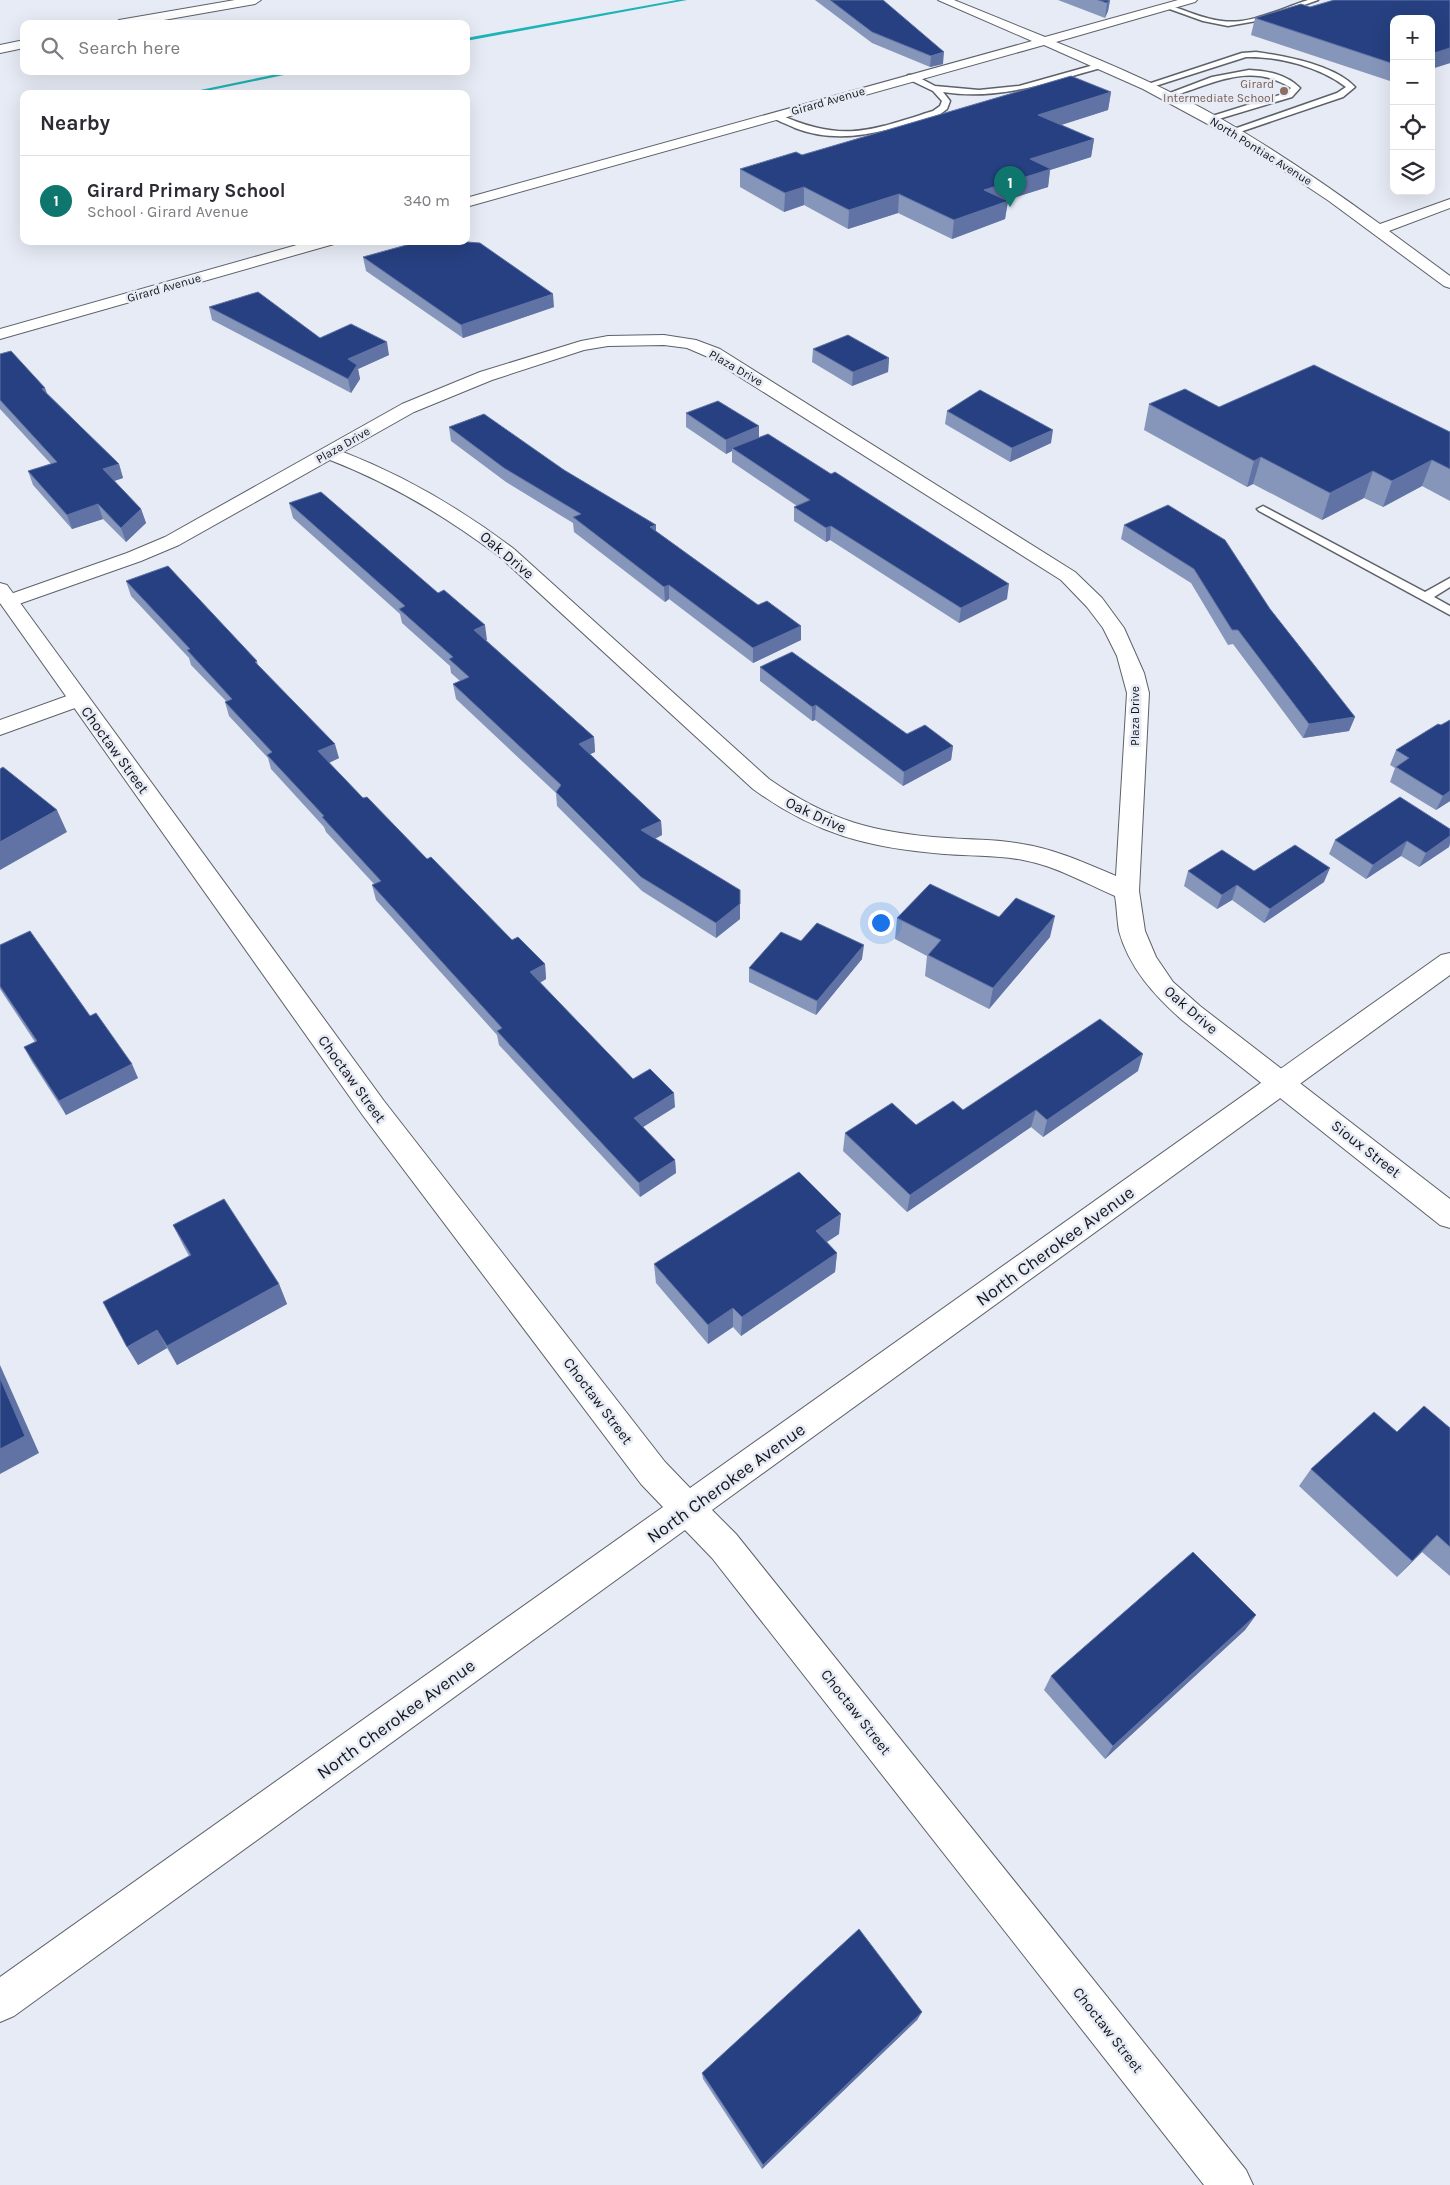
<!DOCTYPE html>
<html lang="en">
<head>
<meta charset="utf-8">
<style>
  body { margin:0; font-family:Karla,sans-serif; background:#f7f7f7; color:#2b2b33 }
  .controls { position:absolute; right:15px; top:15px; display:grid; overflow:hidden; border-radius:10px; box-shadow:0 5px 20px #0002 }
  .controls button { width:45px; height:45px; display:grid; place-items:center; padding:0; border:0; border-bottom:1px solid #e1e1e2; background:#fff; color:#2b2b33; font:25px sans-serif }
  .you { position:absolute; left:880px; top:922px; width:18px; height:18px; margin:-12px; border:4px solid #fff; border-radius:50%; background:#1a73e8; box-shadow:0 0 0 8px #1a73e833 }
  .badge { display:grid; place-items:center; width:32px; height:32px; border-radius:50%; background:#0f766e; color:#fff; font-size:16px; font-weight:700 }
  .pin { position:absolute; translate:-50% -41px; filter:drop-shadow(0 1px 2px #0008) }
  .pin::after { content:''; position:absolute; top:26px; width:18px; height:15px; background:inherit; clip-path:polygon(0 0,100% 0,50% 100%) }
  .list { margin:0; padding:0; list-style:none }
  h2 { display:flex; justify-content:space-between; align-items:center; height:65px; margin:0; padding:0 20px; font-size:21px }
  h2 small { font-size:16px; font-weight:400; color:#7c7c81 }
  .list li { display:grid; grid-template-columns:32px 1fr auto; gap:15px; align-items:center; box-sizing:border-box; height:90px; padding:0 20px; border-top:1px solid #e1e1e2 }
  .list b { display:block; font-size:19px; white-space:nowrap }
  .list p { margin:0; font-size:16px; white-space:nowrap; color:#7c7c81 }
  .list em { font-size:16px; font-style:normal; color:#7c7c81 }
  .icon { flex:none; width:28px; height:28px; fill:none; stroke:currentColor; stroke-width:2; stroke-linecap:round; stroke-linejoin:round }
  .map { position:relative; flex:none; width:1450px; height:2185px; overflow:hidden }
  .search { position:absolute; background:#fff; box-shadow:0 5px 20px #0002; left:20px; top:20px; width:450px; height:55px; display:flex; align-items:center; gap:12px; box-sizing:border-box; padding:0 18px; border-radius:10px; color:#7c7c81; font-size:19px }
  .panel { position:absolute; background:#fff; box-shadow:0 5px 20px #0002; left:20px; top:90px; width:450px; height:155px; border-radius:10px }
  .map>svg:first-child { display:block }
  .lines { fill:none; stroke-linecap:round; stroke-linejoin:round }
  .stream { fill:#1db4b5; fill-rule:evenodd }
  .service-casing { stroke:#5d6169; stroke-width:3 }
  .minor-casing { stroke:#5d6169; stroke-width:2 }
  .tertiary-casing { stroke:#5d6169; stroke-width:2 }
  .service { fill:#fff; fill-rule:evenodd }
  .minor { fill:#fff; fill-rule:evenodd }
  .tertiary { fill:#fff; fill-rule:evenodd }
  .wall { fill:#8696bb }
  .shaded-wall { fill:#6073a4 }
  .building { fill:#264081; stroke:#6073a4 }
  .education-dot { fill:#8d6e63; stroke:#e6ebf5; stroke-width:2 }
  .labels { text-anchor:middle; stroke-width:5; stroke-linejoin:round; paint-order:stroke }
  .far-education-label { font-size:12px; fill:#785e54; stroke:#e6ebf5; text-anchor:end }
  .far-street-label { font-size:12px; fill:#141519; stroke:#e6ebf5 }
  .street-label { font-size:15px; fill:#141519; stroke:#e6ebf5 }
  .near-street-label { font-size:18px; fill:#141519; stroke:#e6ebf5 }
</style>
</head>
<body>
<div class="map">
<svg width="1450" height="2185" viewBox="0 0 1450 2185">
  <rect width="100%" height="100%" fill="#e6ebf5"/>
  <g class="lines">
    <path class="stream" d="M677,0H687L466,41V38Z
      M292,71H303L192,94H181Z"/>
    <defs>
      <path id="service" d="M1308,0H1318L1262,20L1228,26L1203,21L1164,7L1167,5C1186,10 1203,19 1222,21C1251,25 1282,8 1308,0Z
        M1256,52C1285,56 1334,65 1355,87L1343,97L1234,134L1230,132L1231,130L1337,93L1346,87C1320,67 1278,56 1246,57L1149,88L1142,86L1242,53Z
        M1101,63L1105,65L1104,67C1050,82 999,101 943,92L950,101L947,109L939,115C891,129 844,147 795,128C787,124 777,121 771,116L778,114C843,143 869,131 933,111L940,106L942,101L933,91L908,79V75H914L935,86L979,90L1019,86Z
        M1249,70C1268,71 1286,74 1300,88L1292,97L1212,121H1209V117L1286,93L1291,88C1248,60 1210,86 1166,98L1162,96L1212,77Z
        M1263,506L1425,592L1450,578V587L1434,597L1450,606V615L1259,511L1257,509Z"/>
      <path id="minor" d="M235,0H261L255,4L141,24H113L119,20Z
        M938,0H954L1045,37L1178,0H1197L1195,2L1056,42C1111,64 1166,88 1218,117C1274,149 1328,186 1380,224L1450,199V208L1389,231L1450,276V288L1444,286L1329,201L1239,141L1143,89L1044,45L466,207V198L1032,41Z
        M24,40V48L0,53V45Z
        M311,241H336L334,244L0,339V329Z
        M664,335L696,340L720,349L1075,572L1102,598L1124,628L1144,673L1149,693L1139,891L1145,931L1156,957L1173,982L1200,1006L1450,1199V1228L1440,1225L1182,1020C1155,996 1129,968 1119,931C1117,920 1117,907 1115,896C1085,883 1056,866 1023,860C997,855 970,856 944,854C868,848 815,834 753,789L500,557C447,517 392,484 330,460L179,545L141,561L16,605L9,607L0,603L2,597L127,553L165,537L402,404L480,372L581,341L608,336ZM664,345L687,348L708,357L1061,580L1087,607L1103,628L1117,656L1127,693L1116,876C1085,863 1055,849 1022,844C997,839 972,840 947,838C875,833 829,821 769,779L514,549C461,509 405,476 343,452L414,412L492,380L584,350L608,346Z
        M78,692L86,694L89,699L86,704L0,735V720Z"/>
      <path id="tertiary" d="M0,583L7,585L384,1101L665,1462L690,1488L1441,955L1450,953V975L712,1510L736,1534L1246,2170L1253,2185H1204L712,1558L685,1530L14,2016L0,2022V1977L663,1507L641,1484L364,1117L0,603Z"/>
    </defs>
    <use href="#service" class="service-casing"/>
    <use href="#minor" class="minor-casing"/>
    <use href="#tertiary" class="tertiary-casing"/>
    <use href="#service" class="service"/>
    <use href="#minor" class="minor"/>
    <use href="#tertiary" class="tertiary"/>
  </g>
  <path class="wall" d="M815,0H883L943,64L930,67L872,43Z
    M1058,0H1110L1108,11L1105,18Z
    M1450,0V63L1431,69L1394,19V82H1393L1251,35L1255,18L1310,7Z
    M1111,92L1108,110L1061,125L1094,139L1091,157L1050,170L1048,187L1006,200L1008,201L1005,219L952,239L898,213L848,229L804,205L784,212L740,187V169L802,155Z
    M363,257L554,307L463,338L366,271Z
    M209,307L320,338L389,355L358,369L360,379L351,393L212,320Z
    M813,349L889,358L888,372L852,386L812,362Z
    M0,354L48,394L119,464L123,478L114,481L141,509L146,523L126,542L103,519L72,529L33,485L28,471L51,464L0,409Z
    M1149,404L1219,407L1450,432V501L1422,486L1383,507L1364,498L1322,520L1253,484L1247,487L1144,430Z
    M947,411L1051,443L1010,462L945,424Z
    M686,413L759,426V438L1007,599L959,623L830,540L826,542L794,521V507L797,506L732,462V451L726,454L686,427Z
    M449,427L564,470L656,525V531L758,605L801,626V640L753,663L669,599L665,602L574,532L573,523L506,482L451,441Z
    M289,503L487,640H486L594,737L595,752L590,754L661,821L662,835L655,839L740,919L716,938L642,891L557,806L556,793L456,699L453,684L460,681L451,673L450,666L402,623L400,614L293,518Z
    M1124,525L1270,609L1355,717L1349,731L1303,738L1233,644L1228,645L1191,583L1121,539Z
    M126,581L257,661L258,665L339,758L329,763L363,798L512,940L545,964L546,979L540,983L633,1079L675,1107L643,1127L675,1160L676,1173L640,1197L499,1045L497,1035L376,900L372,885L374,884L326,832L324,827L271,769L268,758L229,716L225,702L226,701L191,665L189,658L131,596Z
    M760,667L907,734L953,746L951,760L903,786L815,720L812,721L760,681Z
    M1450,720V801L1436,810L1390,782L1395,768L1390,765L1396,750Z
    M1400,797L1449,847L1419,867L1401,856L1366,879L1329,854L1335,840Z
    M1188,871H1254L1324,882L1264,923L1232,900L1217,909L1184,886Z
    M999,917L1050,937L989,1009L925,976L927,956L895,939L897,918Z
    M801,941L862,959L816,1015L749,982V968Z
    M0,945L90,1016L138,1078L66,1115L32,1062L24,1047L35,1042L0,989Z
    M1138,1071L1043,1137L1031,1127L907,1212L843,1151L845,1133L916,1125L963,1110Z
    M173,1225L279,1284L287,1304L177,1365L167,1348L138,1365L189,1256L183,1245Z
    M839,1234L827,1242L837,1253L835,1272L741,1336L733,1327L708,1344L656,1283L654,1264Z
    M1450,1428V1576L1422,1552L1397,1577L1299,1486L1311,1469L1397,1432Z
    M1256,1615L1245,1630L1105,1759L1044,1690L1051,1676Z
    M922,2012L917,2020L762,2169L703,2079L702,2073Z"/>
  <path class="shaded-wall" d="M1109,0H1110L1108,11L1105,18L1107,3Z
    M1450,48V63L1431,69V54Z
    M944,52L943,64L930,67L931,56Z
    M1111,92L1108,110L1036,133L1038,115Z
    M1094,139L1091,157L1050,170L1048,187L981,208L984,190L1030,159Z
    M804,187V205L784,212L785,193Z
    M899,194L898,213L848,229L849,210Z
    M1008,201L1005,219L952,239L954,220Z
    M553,294L554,307L463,338L461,325Z
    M387,342L389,355L358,369L360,379L351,393L348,379V359Z
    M889,358L888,372L852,386L853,372Z
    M45,388L50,401L42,389Z
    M759,426V440L732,448V451L726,454V440Z
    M1053,430L1051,443L1010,462L1012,448Z
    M1261,457L1253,484L1247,487L1254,461Z
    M1432,460L1422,486L1383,507L1392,481Z
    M119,464L123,478L108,483L103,469Z
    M1373,471L1364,498L1322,520L1330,493Z
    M98,504L103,519L72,529L67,515Z
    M141,509L146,523L126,542L121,528Z
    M656,525V539L650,527Z
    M831,526L830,540L826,542V528Z
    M1009,584L1007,599L959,623L961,608Z
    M669,585V599L665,602L664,587Z
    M485,625L487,640L476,644L474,630Z
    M801,626V640L753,663V648Z
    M816,705L815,720L812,721V707Z
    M1355,717L1349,731L1303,738L1309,724Z
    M594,737L595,752L580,759L579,744Z
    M335,744L339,758L322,766L318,751Z
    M953,746L951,760L903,786L904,772Z
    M1450,791V801L1436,810L1443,796Z
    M57,810L67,832L0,870V842Z
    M661,821L662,835L642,845L641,830Z
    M1450,836V844L1449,847L1419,867L1426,853Z
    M1407,841L1401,856L1366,879L1373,865Z
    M1330,868L1324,882L1264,923L1270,909Z
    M1237,885L1232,900L1217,909L1222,895Z
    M740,904V919L716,938V923Z
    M1055,916L1050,937L989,1009L993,988Z
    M864,945L862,959L816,1015L817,1001Z
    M545,964L546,979L532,987L530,972Z
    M1143,1054L1138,1071L1043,1137L1047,1120Z
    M132,1064L138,1078L66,1115L59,1101Z
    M674,1093L675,1107L635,1132L634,1118Z
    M1036,1110L1031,1127L907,1212L910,1195Z
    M675,1160L676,1173L640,1197L639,1183Z
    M841,1214L839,1234L814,1250L816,1231Z
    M837,1253L835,1272L741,1336L742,1317Z
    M279,1284L287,1304L177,1365L167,1346Z
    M733,1308V1327L708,1344V1325Z
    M157,1330L167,1348L138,1365L127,1347Z
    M0,1365L39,1453L0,1474Z
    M1437,1535L1422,1552L1397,1577L1412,1561Z
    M1256,1615L1245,1630L1105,1759L1113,1746Z
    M922,2012L917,2020L762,2169L763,2165Z"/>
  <path class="building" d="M830,0H883L944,52L931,56L872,32Z
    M1098,0H1109L1107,3Z
    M1334,0H1450V48L1431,54V19H1394V64L1255,18L1301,4L1310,7Z
    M1071,76L1111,92L1038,115L1094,139L1030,159L1051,169L984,190L1008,201L954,220L899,194L849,210L804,187L785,193L740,169L796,152L802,155Z
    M421,241H456L480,243L553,294L461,325L363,257Z
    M258,292L320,338L351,324L387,342L348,359L357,365L348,379L209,307Z
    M848,335L889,358L853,372L813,349Z
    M11,351L45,388L42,389L119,464L103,469L141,509L121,528L98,504L67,515L28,471L57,462L0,400V354Z
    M1314,365L1450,432V469L1432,460L1392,481L1373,471L1330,493L1261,457L1254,461L1149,404L1185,389L1219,407Z
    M980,390L1053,430L1012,448L947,411Z
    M718,401L759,426L726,440L686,413Z
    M484,414L564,470L656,525L650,527L758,605L767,601L801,626L753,648L669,585L664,587L573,517L581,514L504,468L449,427Z
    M768,434L831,474L835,472L1009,584L961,608L831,526L826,528L794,507L810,500L732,448Z
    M321,492L438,593L444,590L485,625L474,630L594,737L579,744L661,821L641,830L740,890V904L716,923L641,877L556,792L561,785L453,684L469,677L449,659L453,657L399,609L405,606L289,503Z
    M1168,505L1225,540L1270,609L1355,717L1309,724L1238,630H1232L1194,569L1124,525Z
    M168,566L257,661L255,662L335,744L318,751L363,798L367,797L427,859L431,857L512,940L518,937L545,964L530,972L633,1079L650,1069L674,1093L634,1118L675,1160L639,1183L497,1031L502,1028L372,885L381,881L322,817L324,816L267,755L272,752L225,702L232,699L187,650L190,649L126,581Z
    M792,652L907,734L925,725L953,746L904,772L816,705L812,707L760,667Z
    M1450,720V791L1443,796L1396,767L1409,758L1396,750L1438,724L1441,725Z
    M3,767L57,810L0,842V769Z
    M1400,797L1450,829V836L1426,853L1407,841L1373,865L1335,840Z
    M1295,845L1330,868L1270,909L1237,885L1222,895L1188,871L1222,850L1254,871Z
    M930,884L999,917L1016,898L1055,916L993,988L928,955L941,940L897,918Z
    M817,923L864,945L817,1001L749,968L781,932L801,941Z
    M30,931L90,1016L96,1013L132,1064L59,1101L24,1047L37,1041L0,986V945Z
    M1100,1019L1143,1054L1047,1120L1036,1110L910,1195L845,1133L892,1103L916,1125L953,1101L963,1110Z
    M799,1172L841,1214L816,1231L837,1253L742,1317L733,1308L708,1325L654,1264Z
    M224,1199L279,1284L167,1346L157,1330L127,1347L103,1302L191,1255L173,1225Z
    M0,1378L25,1436L0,1449Z
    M1424,1406L1450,1428V1547L1437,1535L1412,1561L1311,1469L1374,1412L1397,1432Z
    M1193,1552L1256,1615L1113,1746L1051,1676Z
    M859,1929L922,2012L763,2165L702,2073Z"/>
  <circle class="education-dot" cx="1284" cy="91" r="5"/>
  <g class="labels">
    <g class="far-education-label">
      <text x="1274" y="88">Girard<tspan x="1274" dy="14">Intermediate School</tspan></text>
    </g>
    <g class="far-street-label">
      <text transform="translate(828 101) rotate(-16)" y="4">Girard Avenue</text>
      <text transform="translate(1261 151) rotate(32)" y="4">North Pontiac Avenue</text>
      <text transform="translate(164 288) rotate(-16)" y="4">Girard Avenue</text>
      <text transform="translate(736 368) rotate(30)" y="4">Plaza Drive</text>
      <text transform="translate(343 445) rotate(-30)" y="4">Plaza Drive</text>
      <text transform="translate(1135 716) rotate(-90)" y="4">Plaza Drive</text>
    </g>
    <g class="street-label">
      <text transform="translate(507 555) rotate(40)" y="5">Oak Drive</text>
      <text transform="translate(115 750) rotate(54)" y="5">Choctaw Street</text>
      <text transform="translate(816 815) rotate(25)" y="5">Oak Drive</text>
      <text transform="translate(1191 1010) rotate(41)" y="5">Oak Drive</text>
      <text transform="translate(352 1079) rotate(54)" y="5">Choctaw Street</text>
      <text transform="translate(1366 1149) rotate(38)" y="5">Sioux Street</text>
      <text transform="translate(598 1401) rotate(53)" y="5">Choctaw Street</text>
      <text transform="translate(856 1712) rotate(52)" y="5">Choctaw Street</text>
      <text transform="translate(1108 2030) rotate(52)" y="5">Choctaw Street</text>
    </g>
    <g class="near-street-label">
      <text transform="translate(1055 1246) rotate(-36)" y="6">North Cherokee Avenue</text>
      <text transform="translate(726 1483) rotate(-36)" y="6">North Cherokee Avenue</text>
      <text transform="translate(396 1719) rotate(-36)" y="6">North Cherokee Avenue</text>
    </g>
  </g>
</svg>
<div class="controls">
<button>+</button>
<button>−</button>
<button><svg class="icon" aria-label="locate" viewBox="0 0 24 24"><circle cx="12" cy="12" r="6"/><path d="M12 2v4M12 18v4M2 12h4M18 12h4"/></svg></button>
<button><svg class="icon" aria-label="layers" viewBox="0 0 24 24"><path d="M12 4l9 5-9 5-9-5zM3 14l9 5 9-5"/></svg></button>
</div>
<div class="you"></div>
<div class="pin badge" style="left:1010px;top:207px">1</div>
<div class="search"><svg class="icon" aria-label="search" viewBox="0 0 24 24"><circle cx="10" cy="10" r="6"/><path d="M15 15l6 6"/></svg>Search here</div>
<section class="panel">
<h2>Nearby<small></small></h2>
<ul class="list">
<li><span class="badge">1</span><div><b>Girard Primary School</b><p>School · Girard Avenue</p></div><em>340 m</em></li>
</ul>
</section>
</div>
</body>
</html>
